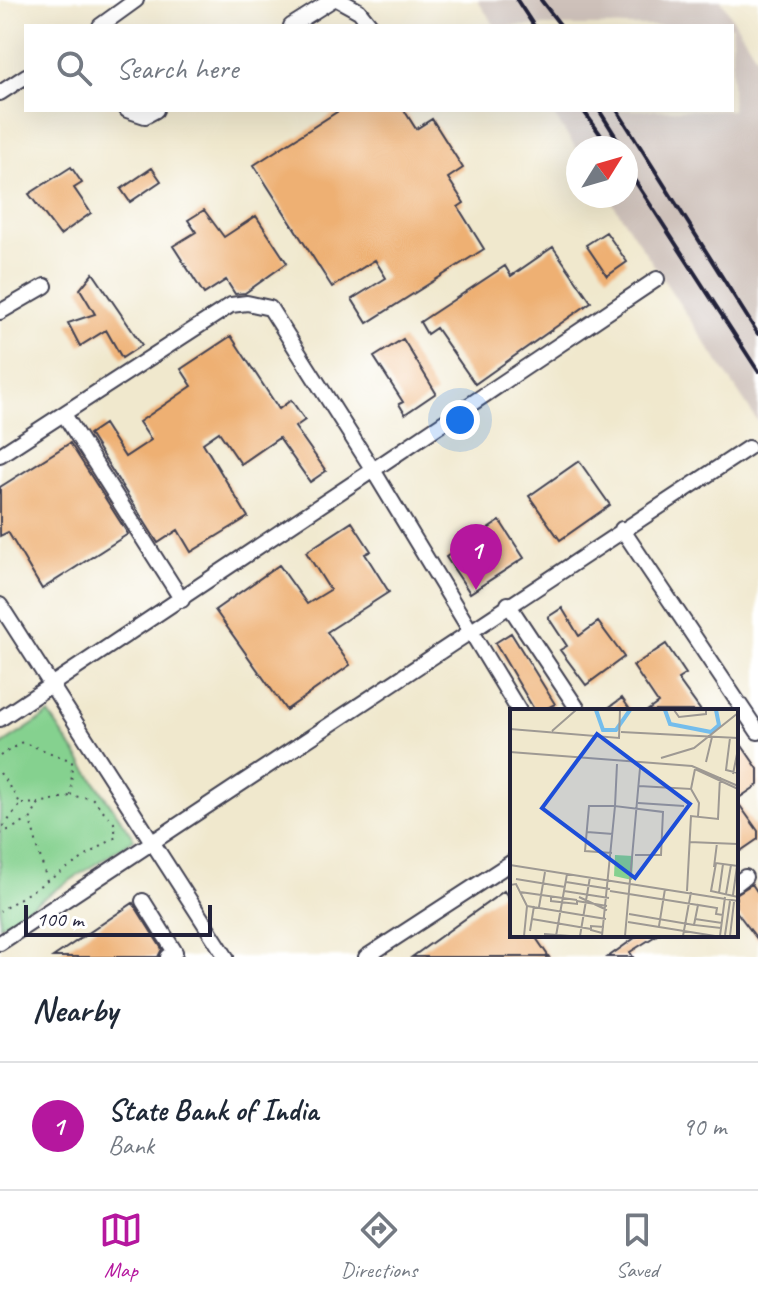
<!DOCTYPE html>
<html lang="en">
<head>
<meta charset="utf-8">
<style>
  body { margin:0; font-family:Caveat,sans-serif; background:#f2f2f3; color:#1f2937 }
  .compass { position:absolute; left:566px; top:136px; width:72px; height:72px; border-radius:50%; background:#fff; box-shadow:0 8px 32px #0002; rotate:53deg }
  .scale { position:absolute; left:24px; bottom:20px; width:188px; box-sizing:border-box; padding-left:8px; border:4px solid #22223b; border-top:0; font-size:22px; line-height:28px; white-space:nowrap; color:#22223b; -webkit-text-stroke:6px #fff; paint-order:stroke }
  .you { position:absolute; left:460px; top:420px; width:28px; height:28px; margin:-20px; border:6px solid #fff; border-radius:50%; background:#1a73e8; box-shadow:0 0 0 12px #1a73e833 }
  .badge { display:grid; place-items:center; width:52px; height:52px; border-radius:50%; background:#b5179e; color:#fff; font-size:26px; font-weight:700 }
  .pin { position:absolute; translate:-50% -66px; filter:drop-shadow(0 2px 4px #0008) }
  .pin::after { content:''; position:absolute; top:42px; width:28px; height:24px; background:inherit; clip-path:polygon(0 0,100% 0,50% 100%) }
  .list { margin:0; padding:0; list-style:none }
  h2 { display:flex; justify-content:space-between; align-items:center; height:104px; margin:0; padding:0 32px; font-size:34px }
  h2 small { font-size:26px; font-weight:400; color:#747a83 }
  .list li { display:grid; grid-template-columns:52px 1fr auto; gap:24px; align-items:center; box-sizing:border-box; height:128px; padding:0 32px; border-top:2px solid #e0e1e3 }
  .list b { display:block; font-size:30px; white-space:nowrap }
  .list p { margin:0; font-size:26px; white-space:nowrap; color:#747a83 }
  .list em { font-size:26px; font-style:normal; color:#747a83 }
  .icon { flex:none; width:44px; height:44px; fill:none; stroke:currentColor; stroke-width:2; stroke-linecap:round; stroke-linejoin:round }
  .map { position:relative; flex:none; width:758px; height:957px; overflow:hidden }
  .search { position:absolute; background:#fff; box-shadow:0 8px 32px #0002; left:24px; right:24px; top:24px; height:88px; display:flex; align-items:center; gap:20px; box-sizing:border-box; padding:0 28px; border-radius:0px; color:#747a83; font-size:30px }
  .sheet { height:232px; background:#fff }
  nav { display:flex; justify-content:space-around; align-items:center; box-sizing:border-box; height:112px; border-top:2px solid #e0e1e3; background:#fff; font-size:22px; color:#747a83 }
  nav a { display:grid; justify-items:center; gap:4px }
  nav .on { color:#b5179e }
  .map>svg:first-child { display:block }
  .industrial { fill:#cec1ba }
  .green { fill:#85d18f; stroke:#547a65; stroke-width:2 }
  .building { fill:#eeb073 }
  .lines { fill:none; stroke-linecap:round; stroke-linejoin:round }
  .minor-casing { stroke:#414051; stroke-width:18 }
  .path { stroke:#414051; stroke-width:2; stroke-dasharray:2 6; stroke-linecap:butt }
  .minor { stroke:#fff; stroke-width:14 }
  .rail { stroke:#22223b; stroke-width:4 }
  .inset-river { fill:none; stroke:#74bdec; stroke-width:4 }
  .inset-road { fill:none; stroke:#9e9993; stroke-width:2 }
  .view { fill:#1d4ed8; fill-opacity:0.15; stroke:#1d4ed8; stroke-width:4 }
  .inset-edge { fill:none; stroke:#22223b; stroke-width:4 }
</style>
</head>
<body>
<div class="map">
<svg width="758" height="957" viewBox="0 0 758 957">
  <rect width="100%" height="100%" fill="#fff"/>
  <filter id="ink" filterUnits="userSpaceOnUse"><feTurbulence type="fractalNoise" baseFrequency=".0125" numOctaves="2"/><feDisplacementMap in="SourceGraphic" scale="16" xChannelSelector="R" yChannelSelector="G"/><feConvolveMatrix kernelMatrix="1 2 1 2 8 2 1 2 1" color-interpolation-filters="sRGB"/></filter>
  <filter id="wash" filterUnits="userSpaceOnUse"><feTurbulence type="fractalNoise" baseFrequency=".006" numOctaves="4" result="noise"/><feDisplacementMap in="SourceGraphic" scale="32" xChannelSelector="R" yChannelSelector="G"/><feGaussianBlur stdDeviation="1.8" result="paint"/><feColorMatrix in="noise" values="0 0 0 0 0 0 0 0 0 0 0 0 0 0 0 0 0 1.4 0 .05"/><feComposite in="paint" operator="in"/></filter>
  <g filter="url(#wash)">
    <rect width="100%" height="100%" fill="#f0e8cd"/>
    <path class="industrial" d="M477,0H721L758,59V422L608,196H626V148H578V151L550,110H732V26H495Z"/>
    <path class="green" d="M49,714L134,839L0,926V746Z"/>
    <g id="blocks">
      <path class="building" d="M340,110H404L416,129L432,119L463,168L448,178L464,203L458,207L484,249L367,323L352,299L386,278L375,260L332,287L254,165Z
        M71,167L82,183L74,188L91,213L60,235L29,194Z
        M152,168L161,181L130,202L121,189Z
        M204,210L224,237L256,216L287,263L245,293L235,294L226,280L204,294L173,246L196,232L188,220Z
        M606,232L627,262L607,276L586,245Z
        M553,247L591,302L475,384L436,328L427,334L420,322L505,266L511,276Z
        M93,273L142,345L122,358L106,330L80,346L68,323L95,314L80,289Z
        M231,336L279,409L291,400L305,420L295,427L326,471L310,482L279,438L241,464L219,432L203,443L248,517L191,552L178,530L158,543L89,434L104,424L125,457L151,440L139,422L192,386L181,369Z
        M403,339L436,393L405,414L399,404L403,402L374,357Z
        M70,443L128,534L42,589L8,532L0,536V487Z
        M579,461L610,505L560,540L529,496Z
        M500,521L524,558L470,593L446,557Z
        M352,522L371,551L365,554L389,592L327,632L350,665L286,710L215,610L279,565L307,604L330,590L306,552Z
        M562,608L579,636L598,622L624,657L586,685L560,650L567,646L548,617Z
        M511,633L555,704L542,711H535L495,643Z
        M666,644L686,674L678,679L701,711H647L658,703L633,666Z
        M622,698L631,711H604Z
        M736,737L758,769V785L736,800L758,831V839L736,854Z
        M752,884L758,893V940L736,911V894Z
        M504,891L512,902V935H534L549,957H412Z
        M133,903L162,949L158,957H53Z
        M639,935H657L630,952L633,957H608Z"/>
    </g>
  </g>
  <g filter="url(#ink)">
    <use href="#blocks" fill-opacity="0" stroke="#414051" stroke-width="2"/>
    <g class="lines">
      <defs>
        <path id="minor" d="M339,0L359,11L371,26
          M100,26L136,0
          M291,26L332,0
          M0,93L26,76
          M127,110L145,116L156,110
          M0,312L45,286
          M65,416L182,600
          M0,455L231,305L247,303L270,308L373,470L657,279
          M622,529L758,732
          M508,604L579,711
          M0,605L226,957
          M0,719L373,470L519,711
          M736,884L745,877
          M143,901L175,952L168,957
          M0,943L748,448
          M366,957L512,862"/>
      </defs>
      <use href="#minor" class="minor-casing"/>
      <path class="path" d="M0,756L22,742L72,761L71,796L92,798L114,823L116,837L0,911
        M0,773L21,804L0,831
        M22,804L39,803
        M0,834L29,820
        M47,881L30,820L39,803L70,796"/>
      <use href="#minor" class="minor"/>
      <path class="rail" d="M517,0L534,26
        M541,0L561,26
        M583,110L610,148
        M599,110L623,148
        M617,110L758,334
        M626,167L758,371"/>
    </g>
  </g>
  <g transform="translate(510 709)">
    <rect width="228" height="228" fill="#f0e8cd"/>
    <path d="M105,146L123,147L122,171L104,167Z" fill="#85d18f"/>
    <path class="inset-river" d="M86,1L93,21H106L120,1M155,1L160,15L201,23L209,16L206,1"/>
    <path class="inset-road" d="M164,1L169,8L196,5V1M0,20L109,29L110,1M42,22L66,1M111,23L228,29M220,29L216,61L228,64M0,43L182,57L228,77M151,49L184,39L228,4M196,53L202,28M223,65L228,40M129,77L181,80L185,60L228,80M181,80L189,94L188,107M128,94L174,97M77,123L103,125M179,133L228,135M102,144L75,142L79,97H105L107,55M0,156L228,192M228,157L206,154L201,182L228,188M204,158L207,134M6,170L55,178M56,173L100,180M0,176L6,175L17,197L14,227M54,182L99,189M100,182L188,196M177,182L181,107L208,110L210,68M10,183L67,191M209,184L213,155M216,185L221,156M223,186L227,157M41,187V192L67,195V191M69,188L97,201M67,192L97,197M17,197L96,210M29,198L35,163M119,205L184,216M22,210L81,220M185,210L212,214M118,213L205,227M149,217L155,180M211,219L184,216L188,196L207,199L206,205L213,206M20,222L24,197M92,224L81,221V217L94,218M34,225L60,227M215,226L220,192M46,227L57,165M70,227L80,168M92,227L105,97L153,103L151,146H125M115,227L130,59M173,227L181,183M210,227L215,188M220,227L224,193"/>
    <path class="view" d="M87,25L180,95L125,169L32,99Z"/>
    <rect width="228" height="228" class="inset-edge"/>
  </g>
</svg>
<svg class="compass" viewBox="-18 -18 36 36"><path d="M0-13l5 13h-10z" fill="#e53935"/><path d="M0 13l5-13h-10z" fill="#747a83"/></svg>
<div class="scale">100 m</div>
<div class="you"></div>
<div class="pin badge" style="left:476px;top:590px">1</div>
<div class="search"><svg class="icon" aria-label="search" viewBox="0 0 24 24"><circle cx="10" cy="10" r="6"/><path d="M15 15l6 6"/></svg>Search here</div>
</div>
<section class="sheet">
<h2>Nearby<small></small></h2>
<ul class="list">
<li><span class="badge">1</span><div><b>State Bank of India</b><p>Bank</p></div><em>90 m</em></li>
</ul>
</section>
<nav>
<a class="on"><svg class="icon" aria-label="map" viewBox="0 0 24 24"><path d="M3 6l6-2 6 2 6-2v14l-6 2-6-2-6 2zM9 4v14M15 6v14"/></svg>Map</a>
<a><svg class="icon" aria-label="directions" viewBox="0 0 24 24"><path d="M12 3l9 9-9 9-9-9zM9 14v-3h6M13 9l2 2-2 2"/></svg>Directions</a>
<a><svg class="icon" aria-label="saved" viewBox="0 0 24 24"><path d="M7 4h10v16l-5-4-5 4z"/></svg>Saved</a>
</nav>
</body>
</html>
